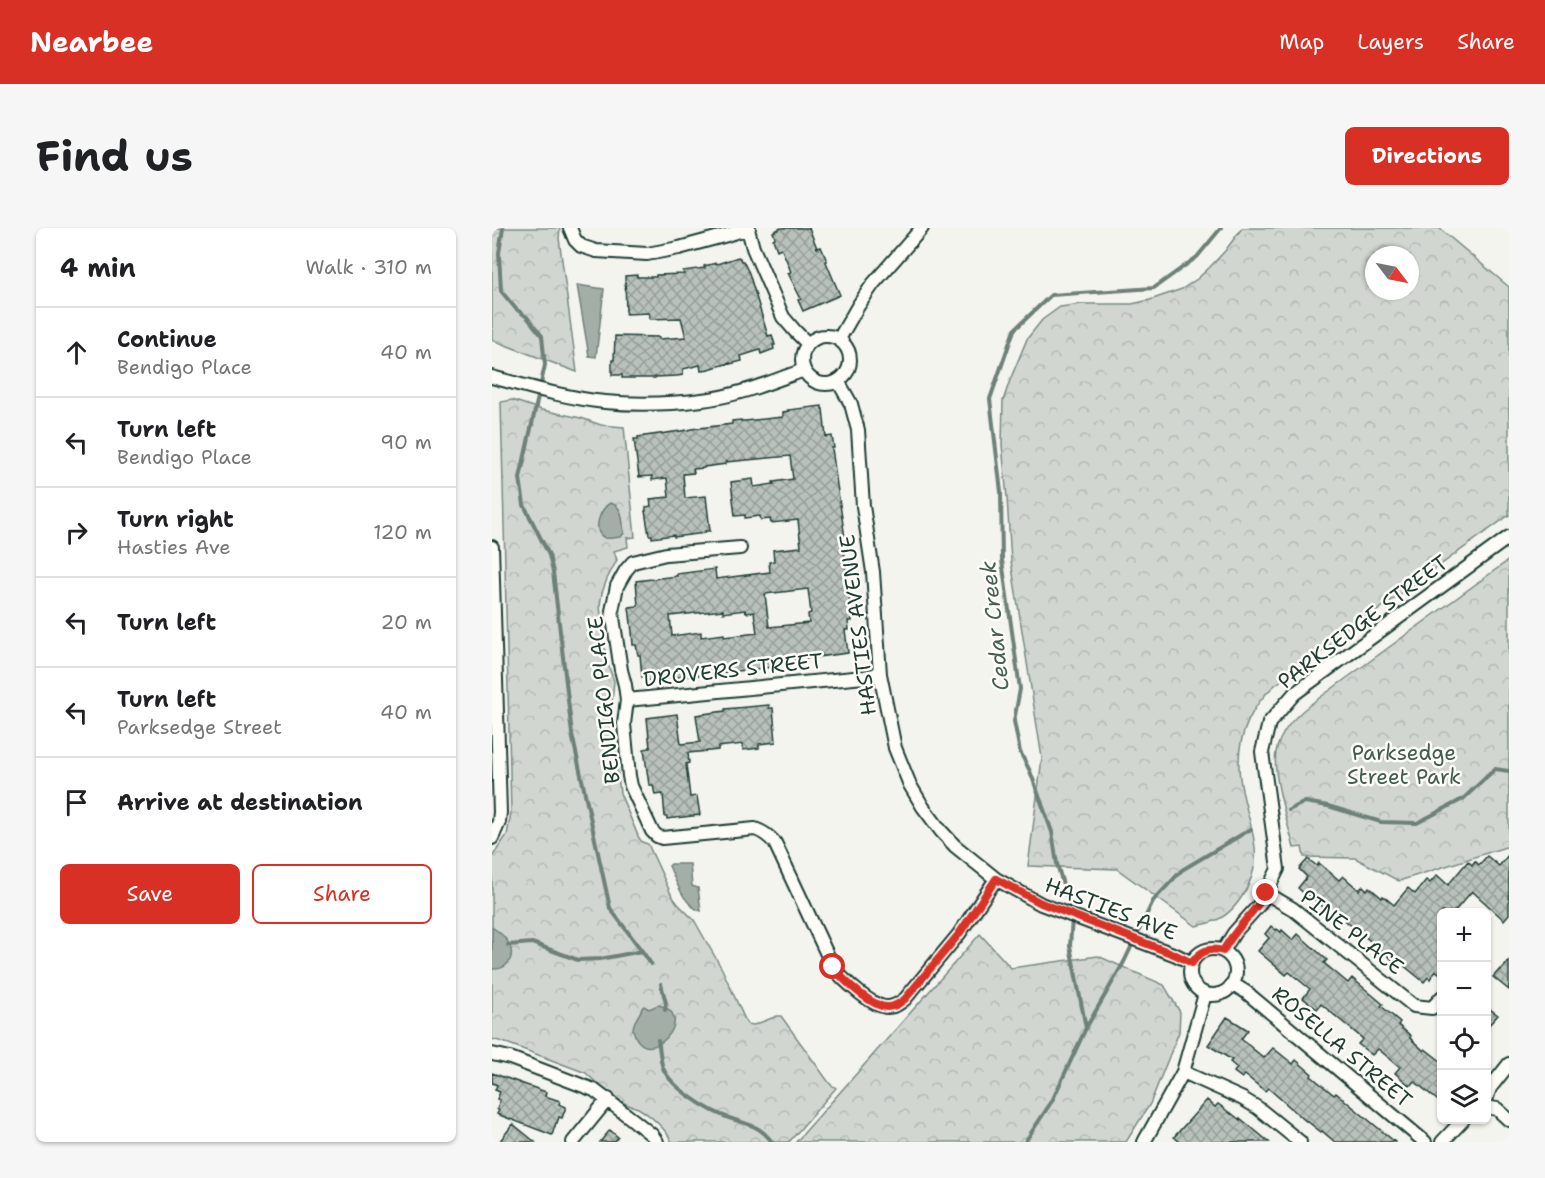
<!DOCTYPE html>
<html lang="en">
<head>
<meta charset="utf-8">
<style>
  body { margin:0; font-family:"Shantell Sans",sans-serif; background:#f6f6f6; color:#202124 }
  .controls { position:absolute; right:18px; bottom:18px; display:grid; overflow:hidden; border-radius:9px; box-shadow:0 2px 4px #0004 }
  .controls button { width:54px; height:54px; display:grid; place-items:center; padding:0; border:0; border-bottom:2px solid #e0e0e0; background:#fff; color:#202124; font:30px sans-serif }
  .compass { position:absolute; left:873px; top:18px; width:54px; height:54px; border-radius:50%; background:#fff; box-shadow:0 2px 4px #0004; rotate:122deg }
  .stop { position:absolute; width:18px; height:18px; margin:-14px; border:4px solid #d93025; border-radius:50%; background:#fff }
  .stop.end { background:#d93025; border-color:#fff; box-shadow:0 2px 6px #0008 }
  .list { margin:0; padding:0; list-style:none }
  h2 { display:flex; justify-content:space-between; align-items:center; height:78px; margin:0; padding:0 24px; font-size:26px }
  h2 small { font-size:20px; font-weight:400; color:#757577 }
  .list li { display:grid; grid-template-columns:39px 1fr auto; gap:18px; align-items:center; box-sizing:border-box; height:90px; padding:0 24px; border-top:2px solid #e0e0e0 }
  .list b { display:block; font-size:22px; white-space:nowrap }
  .list p { margin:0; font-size:20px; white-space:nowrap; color:#757577 }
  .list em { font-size:20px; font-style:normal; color:#757577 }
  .actions { display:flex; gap:12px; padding:18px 24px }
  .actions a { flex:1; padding:14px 0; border:2px solid #d93025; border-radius:9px; text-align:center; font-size:21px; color:#d93025 }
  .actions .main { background:#d93025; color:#fff }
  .icon { flex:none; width:33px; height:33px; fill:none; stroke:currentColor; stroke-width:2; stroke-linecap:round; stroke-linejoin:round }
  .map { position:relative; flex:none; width:1017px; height:914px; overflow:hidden; border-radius:9px }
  header { display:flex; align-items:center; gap:36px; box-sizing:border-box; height:84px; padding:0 30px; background:#d93025; color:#fff }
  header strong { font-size:28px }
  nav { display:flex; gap:33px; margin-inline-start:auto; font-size:21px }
  .intro { display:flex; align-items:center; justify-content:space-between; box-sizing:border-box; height:144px; padding:0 36px }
  h1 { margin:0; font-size:42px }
  .button { padding:15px 27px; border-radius:9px; background:#d93025; color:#fff; font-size:21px; font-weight:700 }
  main { display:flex; gap:36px; padding:0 36px }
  aside { flex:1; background:#fff; border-radius:9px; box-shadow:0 2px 4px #0004 }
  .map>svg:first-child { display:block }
  .forest { fill:url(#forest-crowns); stroke:#788a82; stroke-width:1.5; fill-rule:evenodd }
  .water { fill:#a3aea7; stroke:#6e8179; stroke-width:1.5 }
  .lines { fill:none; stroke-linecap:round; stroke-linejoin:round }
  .stream { stroke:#6e8179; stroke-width:4 }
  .building { fill:url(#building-cross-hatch); stroke:#1f3d34; stroke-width:1.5; fill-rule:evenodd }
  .minor-casing { stroke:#1f3d34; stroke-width:16 }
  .minor { stroke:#fdfcf7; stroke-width:12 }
  .route { stroke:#d93025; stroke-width:8 }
  .labels { text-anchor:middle; stroke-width:5; stroke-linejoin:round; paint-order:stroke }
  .street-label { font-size:21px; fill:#1f3d34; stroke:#fdfcf7 }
  .park-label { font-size:21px; fill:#435c53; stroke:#fdfcf7 }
  .water-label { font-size:22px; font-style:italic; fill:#475f56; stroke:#fdfcf7 }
</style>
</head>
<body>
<header>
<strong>Nearbee</strong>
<nav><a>Map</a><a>Layers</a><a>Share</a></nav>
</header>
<div class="intro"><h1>Find us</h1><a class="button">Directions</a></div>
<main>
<aside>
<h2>4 min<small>Walk · 310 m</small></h2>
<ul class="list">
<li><svg class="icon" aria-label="ahead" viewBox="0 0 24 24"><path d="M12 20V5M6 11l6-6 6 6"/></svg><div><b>Continue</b><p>Bendigo Place</p></div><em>40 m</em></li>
<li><svg class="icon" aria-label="left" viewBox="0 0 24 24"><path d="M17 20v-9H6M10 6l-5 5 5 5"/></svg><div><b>Turn left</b><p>Bendigo Place</p></div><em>90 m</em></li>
<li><svg class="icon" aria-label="right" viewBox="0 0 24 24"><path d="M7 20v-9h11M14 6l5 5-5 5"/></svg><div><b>Turn right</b><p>Hasties Ave</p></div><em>120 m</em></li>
<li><svg class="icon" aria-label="left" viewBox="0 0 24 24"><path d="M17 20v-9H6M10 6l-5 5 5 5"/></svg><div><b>Turn left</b></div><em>20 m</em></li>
<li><svg class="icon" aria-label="left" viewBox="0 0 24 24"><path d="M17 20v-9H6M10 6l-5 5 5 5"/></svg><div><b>Turn left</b><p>Parksedge Street</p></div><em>40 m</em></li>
<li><svg class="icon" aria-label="arrive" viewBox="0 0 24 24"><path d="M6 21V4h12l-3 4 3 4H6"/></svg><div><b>Arrive at destination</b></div></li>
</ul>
<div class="actions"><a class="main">Save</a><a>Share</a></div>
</aside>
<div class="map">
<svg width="1017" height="914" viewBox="0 0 1017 914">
  <defs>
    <pattern id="forest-crowns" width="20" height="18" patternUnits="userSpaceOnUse" patternTransform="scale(1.5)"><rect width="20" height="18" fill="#d1d6d1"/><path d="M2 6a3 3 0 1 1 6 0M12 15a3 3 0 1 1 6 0" fill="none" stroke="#b3b9b4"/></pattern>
    <pattern id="building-cross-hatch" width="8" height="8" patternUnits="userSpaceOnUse" patternTransform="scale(1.5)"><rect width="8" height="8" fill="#b9c1bb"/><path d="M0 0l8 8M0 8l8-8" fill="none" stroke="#969e99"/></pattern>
  </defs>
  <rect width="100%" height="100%" fill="#f4f4ef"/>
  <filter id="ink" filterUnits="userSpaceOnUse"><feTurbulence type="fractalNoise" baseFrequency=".0167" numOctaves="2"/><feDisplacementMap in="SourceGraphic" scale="12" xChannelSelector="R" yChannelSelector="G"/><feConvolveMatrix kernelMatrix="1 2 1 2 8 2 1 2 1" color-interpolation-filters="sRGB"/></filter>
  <g filter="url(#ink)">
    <path class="forest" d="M0,0H68L67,10L85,144L0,112Z
      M750,0H947L1017,59V287L783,457C760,477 746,507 747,538C748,588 782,622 749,670C736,689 725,694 704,698L625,641L536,638L550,530L519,333L515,270L510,217L511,173L518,152L535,111L550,92L568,79L590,76H640L658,72L690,61L705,51L717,40L733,23ZM882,27H918V63H882Z
      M20,172L50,182L89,190L109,197L132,199L143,309L135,310L136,319L122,323L125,332L115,351L110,365L108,377L109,388L114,431L122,453L119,485L128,565L147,610L150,614L156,616L180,668L186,676L202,692L230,741L255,796L262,797L285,788H289L338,856L344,860L297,914H180C175,902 157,886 146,880C141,878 137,878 132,875C119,867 105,856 94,845L17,816L0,811V629L15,607L19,585L9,174Z
      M1017,332V618L907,653L863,630L812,629L810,619L802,620C796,596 780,547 784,524C788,504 803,488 819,476Z
      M488,706L519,740L606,728L672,757L688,784L687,804L658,876L634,914H304Z"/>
    <path class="water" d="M85,57L112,61L104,129L97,128Z
      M118,275C132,278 130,293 132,305L129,309C124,309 117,311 113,310C99,304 108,280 118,275Z
      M179,636H198L200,658L206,660L209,683C192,678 184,653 177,638Z
      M0,699C6,703 14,709 17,716C24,730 15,742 0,741Z
      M166,777C204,785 166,833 147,814C144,811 142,805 141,801C141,793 148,787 150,780L152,778L157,781Z"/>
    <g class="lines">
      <path class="stream" d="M11,0L7,25L9,63L24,81L35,89L50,108L53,137L28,250L32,277L57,327L61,344L80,506L118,680L150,723
        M797,582L813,574L836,578L889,594L925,595L971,571L1003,541L1017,543
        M579,684L565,636L560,604L538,543L528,524L522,493L528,461L510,332L509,264L498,171L522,102L559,67L662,60L705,29L729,0
        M16,717L40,715L86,732L108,731L150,723L159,736
        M169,756L174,775L173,782
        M594,800L632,734L661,673L690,642L759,601
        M166,812C168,821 168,832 171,840C179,860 217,883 237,890C255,896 268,897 280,914
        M533,914L560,873L594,800L578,718L580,691"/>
    </g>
    <path class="building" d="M289,0H317L325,20L329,19L335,33L334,34L348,67L311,83L306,72L309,71L296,45L299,44L294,31L289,20L285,22L281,11L283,10L281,4Z
      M246,29L248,30L249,33H251L257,45L276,108L280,107L283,117H281L282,121L269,126L268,122L249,128L250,133L238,136V135L209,143L208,137L191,141V147L185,148L163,149V150H130V147H120V132H122L123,108L167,109V111L194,109L189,90L158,91L157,85L134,86L133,48L145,47V49H164V47L192,46L191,43L213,40L212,38L224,35L225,36Z
      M330,178V181H331L334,209L340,208L342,220H340L345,257L352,303L354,319L352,320L360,393H356L357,402H353L356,425L302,432V435L281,438V439L154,453V448L150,449L148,427H146L144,417H141L140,404L137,379L146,378L144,353L185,348L184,346L223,341L224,351L278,344L277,334L282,333L281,322L309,319L306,292L279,295L278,291L269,292L268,288L253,290V287L243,288L239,254L261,251L262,259L282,256L281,254L301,251L298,228L234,234V236L212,239V240L201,241L202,245L191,246L193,270L214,268L218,303H213V305L182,309V307L160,310V307H157L153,283H154V279L159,278L158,271L177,269L175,250L160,252V248L147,249L142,211H146V209L196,202L199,201L240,196V193L249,192V193H253L291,189V184L297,183L296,182ZM316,361L319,385L316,386L317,395L277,399L273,366ZM231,382V385L253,382L254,385L262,384L265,405L232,409V406L209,409V404L180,408L178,388Z
      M277,477V480H281L284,514L267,516V520L251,522V516L226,519V522L217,523L196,525L197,535L194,536L198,569L205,568L208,587L175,591V589H173L171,566L163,567L161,557H157L152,521L158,520L155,490L185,486L189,516L208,514L204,487L233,483V481Z
      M1017,626V686L1012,692L980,663L962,684H950V747L944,743L938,751L936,749L932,754L911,737L909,739L871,707L869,709L860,702L862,700L843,684L841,687L816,667L815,668L806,660L815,649L807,641L816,631L825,638L827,635L847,652L851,648L867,662L871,658L875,662L877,659L890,670L891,668L902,677L916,660L923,666L934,652L938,655L945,647L956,657L976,633L980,637L983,633L987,637L995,628L1007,638Z
      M779,698L784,702L785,701L789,704L790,702L801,712L806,706L835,732L832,735L856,755L860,750L891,776L889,778L908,794L906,797L919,808L918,810L932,823L933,821L950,834V876L922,853L918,858L903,845L908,839L886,821L880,827L866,816L871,811L829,776L825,781L811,770L818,761L797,744L794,747L766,723L777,710L773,706Z
      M1017,733V762L1001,749L1008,741L1009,742Z
      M994,778L1006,787L994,800Z
      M735,789L756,802L749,811L772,830L781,820L801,836L804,832L820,846L819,848L842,867L844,865L903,914H843L830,903L829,904L815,893V894L776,860L773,863L753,847L750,850L742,844L745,840L738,834L740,832L716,817Z
      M0,845L54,864L53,868L68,873L67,876L74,879L70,890L67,889L65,895H64L60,907L5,886L7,882L5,881L8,872L5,871L8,864L3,862L5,857L0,855Z
      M715,872L723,879L726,876L729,878L739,886V885L748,892V890L777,914H688L682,909Z
      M21,896L43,914H7Z
      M118,902L126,909L122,914H108Z"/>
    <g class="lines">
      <defs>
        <path id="minor" d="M78,0L83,12L89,18L104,23L155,26L187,20L235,7L257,0
          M256,1L261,20L291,89L303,103L316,116
          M310 132a24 24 0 1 1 48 0a24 24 0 1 1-48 0Z
          M347,111L366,78L381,56L430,0
          M0,149C37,159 74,170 113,174C144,177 178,176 210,172C245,168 279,154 312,142
          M346,153L359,176L366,202L371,278L381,344L388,446L403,520L418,557L431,579L449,603L463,618L504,651L549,676L684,727L700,735
          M0,319L8,584L7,594L0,610
          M248,320L174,326L141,334L134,342L125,358L120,383L129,442L133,457L135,472L132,496L137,548L139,558L160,603L165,608L170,610L263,601C272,604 277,608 283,615L341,739C350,751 381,780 396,779C403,779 408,775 413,771L467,706L504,651
          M135,472L372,449L388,446
          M774,665L801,681L922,778L940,780L950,769
          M698 744a23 23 0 1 1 46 0a23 23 0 1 1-46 0Z
          M731,723L742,705L767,677L774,665L786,641L770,524L777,495L802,466L1017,309
          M741,756L754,764L933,914
          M0,826L18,830L102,862L140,891L160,907L165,914
          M691,844L751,871L766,880L808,914
          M994,872L998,860L1017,836
          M994,879L1005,881L1017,892
          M81,914L116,871
          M652,914L691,844L713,766
          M950,914L971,892"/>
      </defs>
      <use href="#minor" class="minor-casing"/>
      <use href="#minor" class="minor"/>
    </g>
  </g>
  <g class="lines" filter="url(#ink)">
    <path class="route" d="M341,739C350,751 381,780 396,779C403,779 408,775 413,771L467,706L504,651L549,675L684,727L700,735C707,723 718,719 731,723C742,702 761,686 774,665"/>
  </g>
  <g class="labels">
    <g class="street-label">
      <text transform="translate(871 394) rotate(-37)" y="7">PARKSEDGE STREET</text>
      <text transform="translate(366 397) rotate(-97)" y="7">HASTIES AVENUE</text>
      <text transform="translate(241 442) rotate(-6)" y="7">DROVERS STREET</text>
      <text transform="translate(112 472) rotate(-96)" y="7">BENDIGO PLACE</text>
      <text transform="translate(619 681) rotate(21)" y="7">HASTIES AVE</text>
      <text transform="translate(860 704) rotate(38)" y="7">PINE PLACE</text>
      <text transform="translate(850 819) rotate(40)" y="7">ROSELLA STREET</text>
    </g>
    <g class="park-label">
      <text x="912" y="532">Parksedge<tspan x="912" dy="24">Street Park</tspan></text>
    </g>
    <g class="water-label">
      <text transform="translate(502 398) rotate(-96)" y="8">Cedar Creek</text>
    </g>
  </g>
</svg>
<div class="controls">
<button>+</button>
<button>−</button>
<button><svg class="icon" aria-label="locate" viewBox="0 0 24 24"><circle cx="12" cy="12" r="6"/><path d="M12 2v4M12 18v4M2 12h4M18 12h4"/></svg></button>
<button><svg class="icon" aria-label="layers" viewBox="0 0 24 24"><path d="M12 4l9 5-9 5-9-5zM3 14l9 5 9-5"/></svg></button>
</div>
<svg class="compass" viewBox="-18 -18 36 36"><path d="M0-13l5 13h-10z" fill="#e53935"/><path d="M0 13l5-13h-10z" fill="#757577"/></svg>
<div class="stop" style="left:341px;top:739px"></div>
<div class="stop end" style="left:774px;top:665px"></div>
</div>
</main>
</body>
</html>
